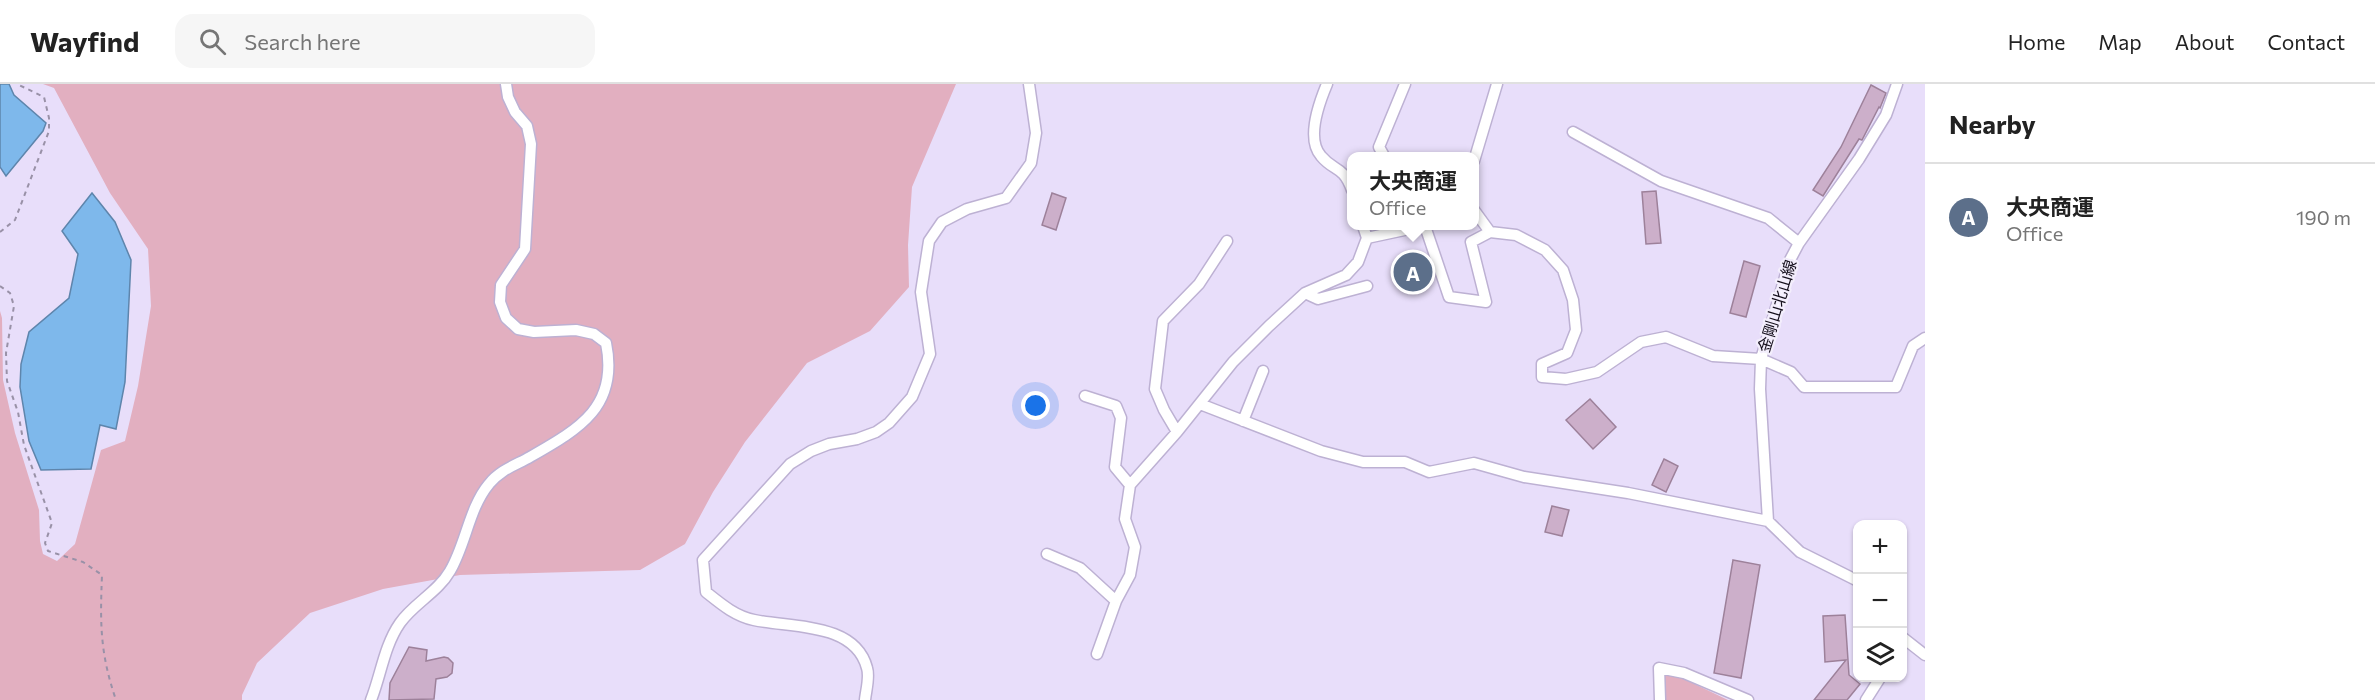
<!DOCTYPE html>
<html lang="en">
<head>
<meta charset="utf-8">
<style>
  body { margin:0; font-family:Commissioner,"Noto Sans JP",sans-serif; background:#f6f6f6; color:#222 }
  .controls { position:absolute; right:18px; bottom:18px; display:grid; overflow:hidden; border-radius:12px; box-shadow:0 2px 4px #0004 }
  .controls button { width:54px; height:54px; display:grid; place-items:center; padding:0; border:0; border-bottom:2px solid #e0e0e0; background:#fff; color:#222; font:30px sans-serif }
  .you { position:absolute; left:1036px; top:322px; width:21px; height:21px; margin:-15px; border:4px solid #fff; border-radius:50%; background:#1a73e8; box-shadow:0 0 0 9px #1a73e833 }
  .badge { display:grid; place-items:center; width:39px; height:39px; border-radius:50%; background:#7c3aed; color:#fff; font-size:20px; font-weight:700 }
  .pin { position:absolute; translate:-50% -50%; border:3px solid #fff; box-shadow:0 2px 6px #0006 }
  .popup { position:absolute; left:1347px; top:68px; width:132px; height:78px; box-sizing:border-box; display:grid; place-content:center; border-radius:12px; background:#fff; filter:drop-shadow(0 2px 4px #0005); font-size:20px; white-space:nowrap; color:#767676 }
  .popup b { font-size:22px; color:#222 }
  .popup::after { content:''; position:absolute; left:50%; top:100%; margin-left:-12px; border:12px solid transparent; border-top-color:#fff }
  .list { margin:0; padding:0; list-style:none }
  h2 { display:flex; justify-content:space-between; align-items:center; height:78px; margin:0; padding:0 24px; font-size:26px }
  h2 small { font-size:20px; font-weight:400; color:#767676 }
  .list li { display:grid; grid-template-columns:39px 1fr auto; gap:18px; align-items:center; box-sizing:border-box; height:108px; padding:0 24px; border-top:2px solid #e0e0e0 }
  .list b { display:block; font-size:22px; white-space:nowrap }
  .list p { margin:0; font-size:20px; white-space:nowrap; color:#767676 }
  .list em { font-size:20px; font-style:normal; color:#767676 }
  .icon { flex:none; width:33px; height:33px; fill:none; stroke:currentColor; stroke-width:2; stroke-linecap:round; stroke-linejoin:round }
  .map { position:relative; flex:none; width:1925px; height:616px; overflow:hidden }
  header { display:flex; align-items:center; gap:36px; box-sizing:border-box; height:84px; padding:0 30px; background:#fff; border-bottom:2px solid #e0e0e0 }
  header strong { font-size:28px }
  nav { display:flex; gap:33px; margin-inline-start:auto; font-size:21px }
  .search { width:420px; height:54px; background:#f6f6f6; display:flex; align-items:center; gap:15px; box-sizing:border-box; padding:0 21px; border-radius:18px; color:#767676; font-size:22px }
  main { display:flex }
  aside { flex:1; background:#fff }
  .map>svg:first-child { display:block }
  .green { fill:#e2afc0 }
  .water { fill:#7eb8eb; stroke:#5e85ac; stroke-width:1.5 }
  .building { fill:#ccafca; stroke:#9d819a; stroke-width:1.5 }
  .lines { fill:none; stroke-linecap:round; stroke-linejoin:round }
  .minor-casing { stroke:#bdb1d3; stroke-width:13 }
  .path { stroke:#9991a7; stroke-width:2; stroke-dasharray:4.5 4.5; stroke-linecap:butt }
  .minor { stroke:#fff; stroke-width:10 }
  .labels { text-anchor:middle; stroke-width:4.5; stroke-linejoin:round; paint-order:stroke }
  .street-label { font-size:16px; fill:#130e1a; stroke:#f3eefc }
</style>
</head>
<body>
<header>
<strong>Wayfind</strong>
<div class="search"><svg class="icon" aria-label="search" viewBox="0 0 24 24"><circle cx="10" cy="10" r="6"/><path d="M15 15l6 6"/></svg>Search here</div>
<nav><a>Home</a><a>Map</a><a>About</a><a>Contact</a></nav>
</header>
<main>
<div class="map">
<svg width="1925" height="616" viewBox="0 0 1925 616">
  <rect width="100%" height="100%" fill="#e8defa"/>
  <path class="green" d="M43,0H956L912,103L908,161L909,203L870,247L807,279L745,358L713,408L685,460L640,486L460,491L383,505L310,529L257,579L242,611V616H0V227L2,234L3,296L15,349L39,426L40,457L43,470L57,477L75,460L101,366L125,357L138,302L151,222L148,165L110,109L54,4Z
    M1664,591L1682,594L1728,616H1666Z"/>
  <path class="water" d="M0,0H9L14,11L46,39L43,47L6,92L0,83Z
    M92,109L115,138L131,176L125,298L116,345L100,341L91,385L41,386L29,357L20,303L21,280L29,248L69,214L78,170L62,147Z"/>
  <path class="building" d="M1871,1L1886,9L1880,24L1879,23L1862,56L1859,55L1823,112L1813,106L1841,63Z
    M1656,107L1661,159L1646,160L1642,108Z
    M1052,109L1066,114L1056,146L1042,141Z
    M1418,176L1421,198L1407,200L1404,178Z
    M1744,177L1760,182L1746,233L1730,229Z
    M1590,315L1616,343L1593,365L1566,336Z
    M1664,375L1678,382L1666,408L1652,401Z
    M1552,422L1569,426L1562,452L1545,448Z
    M1733,476L1760,481L1741,594L1714,589Z
    M1845,531L1849,591L1860,600L1847,616H1814L1846,576L1825,578L1823,532Z
    M409,563L427,566L426,577L444,573L448,574L453,579L452,589L447,593L436,595L434,615L389,616L390,599Z"/>
  <g class="lines">
    <defs>
      <path id="minor" d="M1327,0C1319,19 1306,55 1321,72C1334,88 1343,81 1352,106
        M1573,48L1661,97L1768,134L1799,159
        M1384,72L1379,63L1405,0
        M1474,77L1497,0
        M1474,126L1490,148
        M1425,142L1449,213L1486,218L1471,158L1490,148L1516,151L1545,166L1563,186L1573,216L1576,246L1567,269L1542,280V293L1566,295L1597,288L1641,258L1666,253L1713,272L1761,275L1791,288L1804,303H1896L1913,262L1925,254
        M1367,154L1423,142
        M1305,209L1318,215L1367,202
        M1085,312L1116,322L1121,334L1115,383L1130,401
        M1200,320L1321,367L1363,378H1405L1429,388L1474,379L1524,393L1628,409L1768,437
        M1243,337L1263,287
        M1177,348L1164,326L1155,305L1163,237L1199,200L1227,157
        M1047,470L1080,484L1116,517
        M1858,497L1800,468L1768,437L1760,305L1761,275L1790,176L1799,159L1859,75L1886,31L1897,0
        M1902,553L1925,571
        M1097,570L1116,517L1130,491L1135,463L1125,435L1130,401L1177,348L1233,278L1269,242L1305,209L1346,191L1358,178L1367,154L1363,142
        M371,616C381,591 384,562 400,539C413,520 438,508 450,487C466,460 469,424 489,400C500,386 516,381 530,373C579,345 619,323 606,259L594,250L576,246L534,248L518,245L506,234L500,218L501,201L525,165L531,60L527,42L515,28L508,13L506,0
        M865,616C866,606 870,593 867,584C855,538 791,544 754,536C735,532 721,520 706,508L703,476L790,380L811,367L829,360L857,355L876,348L889,339L912,313L930,270L921,208L929,157L942,138L967,125L1006,114L1031,79L1036,49L1029,0
        M1660,616L1659,584L1684,589L1748,616
        M1866,616L1880,594"/>
    </defs>
    <use href="#minor" class="minor-casing"/>
    <path class="path" d="M0,148L15,136L49,47V34L44,13L17,0
      M0,202L10,209L14,222L6,269L7,297L18,328L24,361L52,439L45,459L48,467L83,478L102,491C100,540 100,569 116,616"/>
    <use href="#minor" class="minor"/>
  </g>
  <g class="labels">
    <g class="street-label">
      <text transform="translate(1777 222) rotate(-73)" y="6">金剛山北山線</text>
    </g>
  </g>
</svg>
<div class="controls">
<button>+</button>
<button>−</button>
<button><svg class="icon" aria-label="layers" viewBox="0 0 24 24"><path d="M12 4l9 5-9 5-9-5zM3 14l9 5 9-5"/></svg></button>
</div>
<div class="you"></div>
<div class="pin badge" style="left:1413px;top:188px;background:#5c6f8a">A</div>
<div class="popup"><b>大央商運</b>Office</div>
</div>
<aside>
<h2>Nearby<small></small></h2>
<ul class="list">
<li><span class="badge" style="background:#5c6f8a">A</span><div><b>大央商運</b><p>Office</p></div><em>190 m</em></li>
</ul>
</aside>
</main>
</body>
</html>
